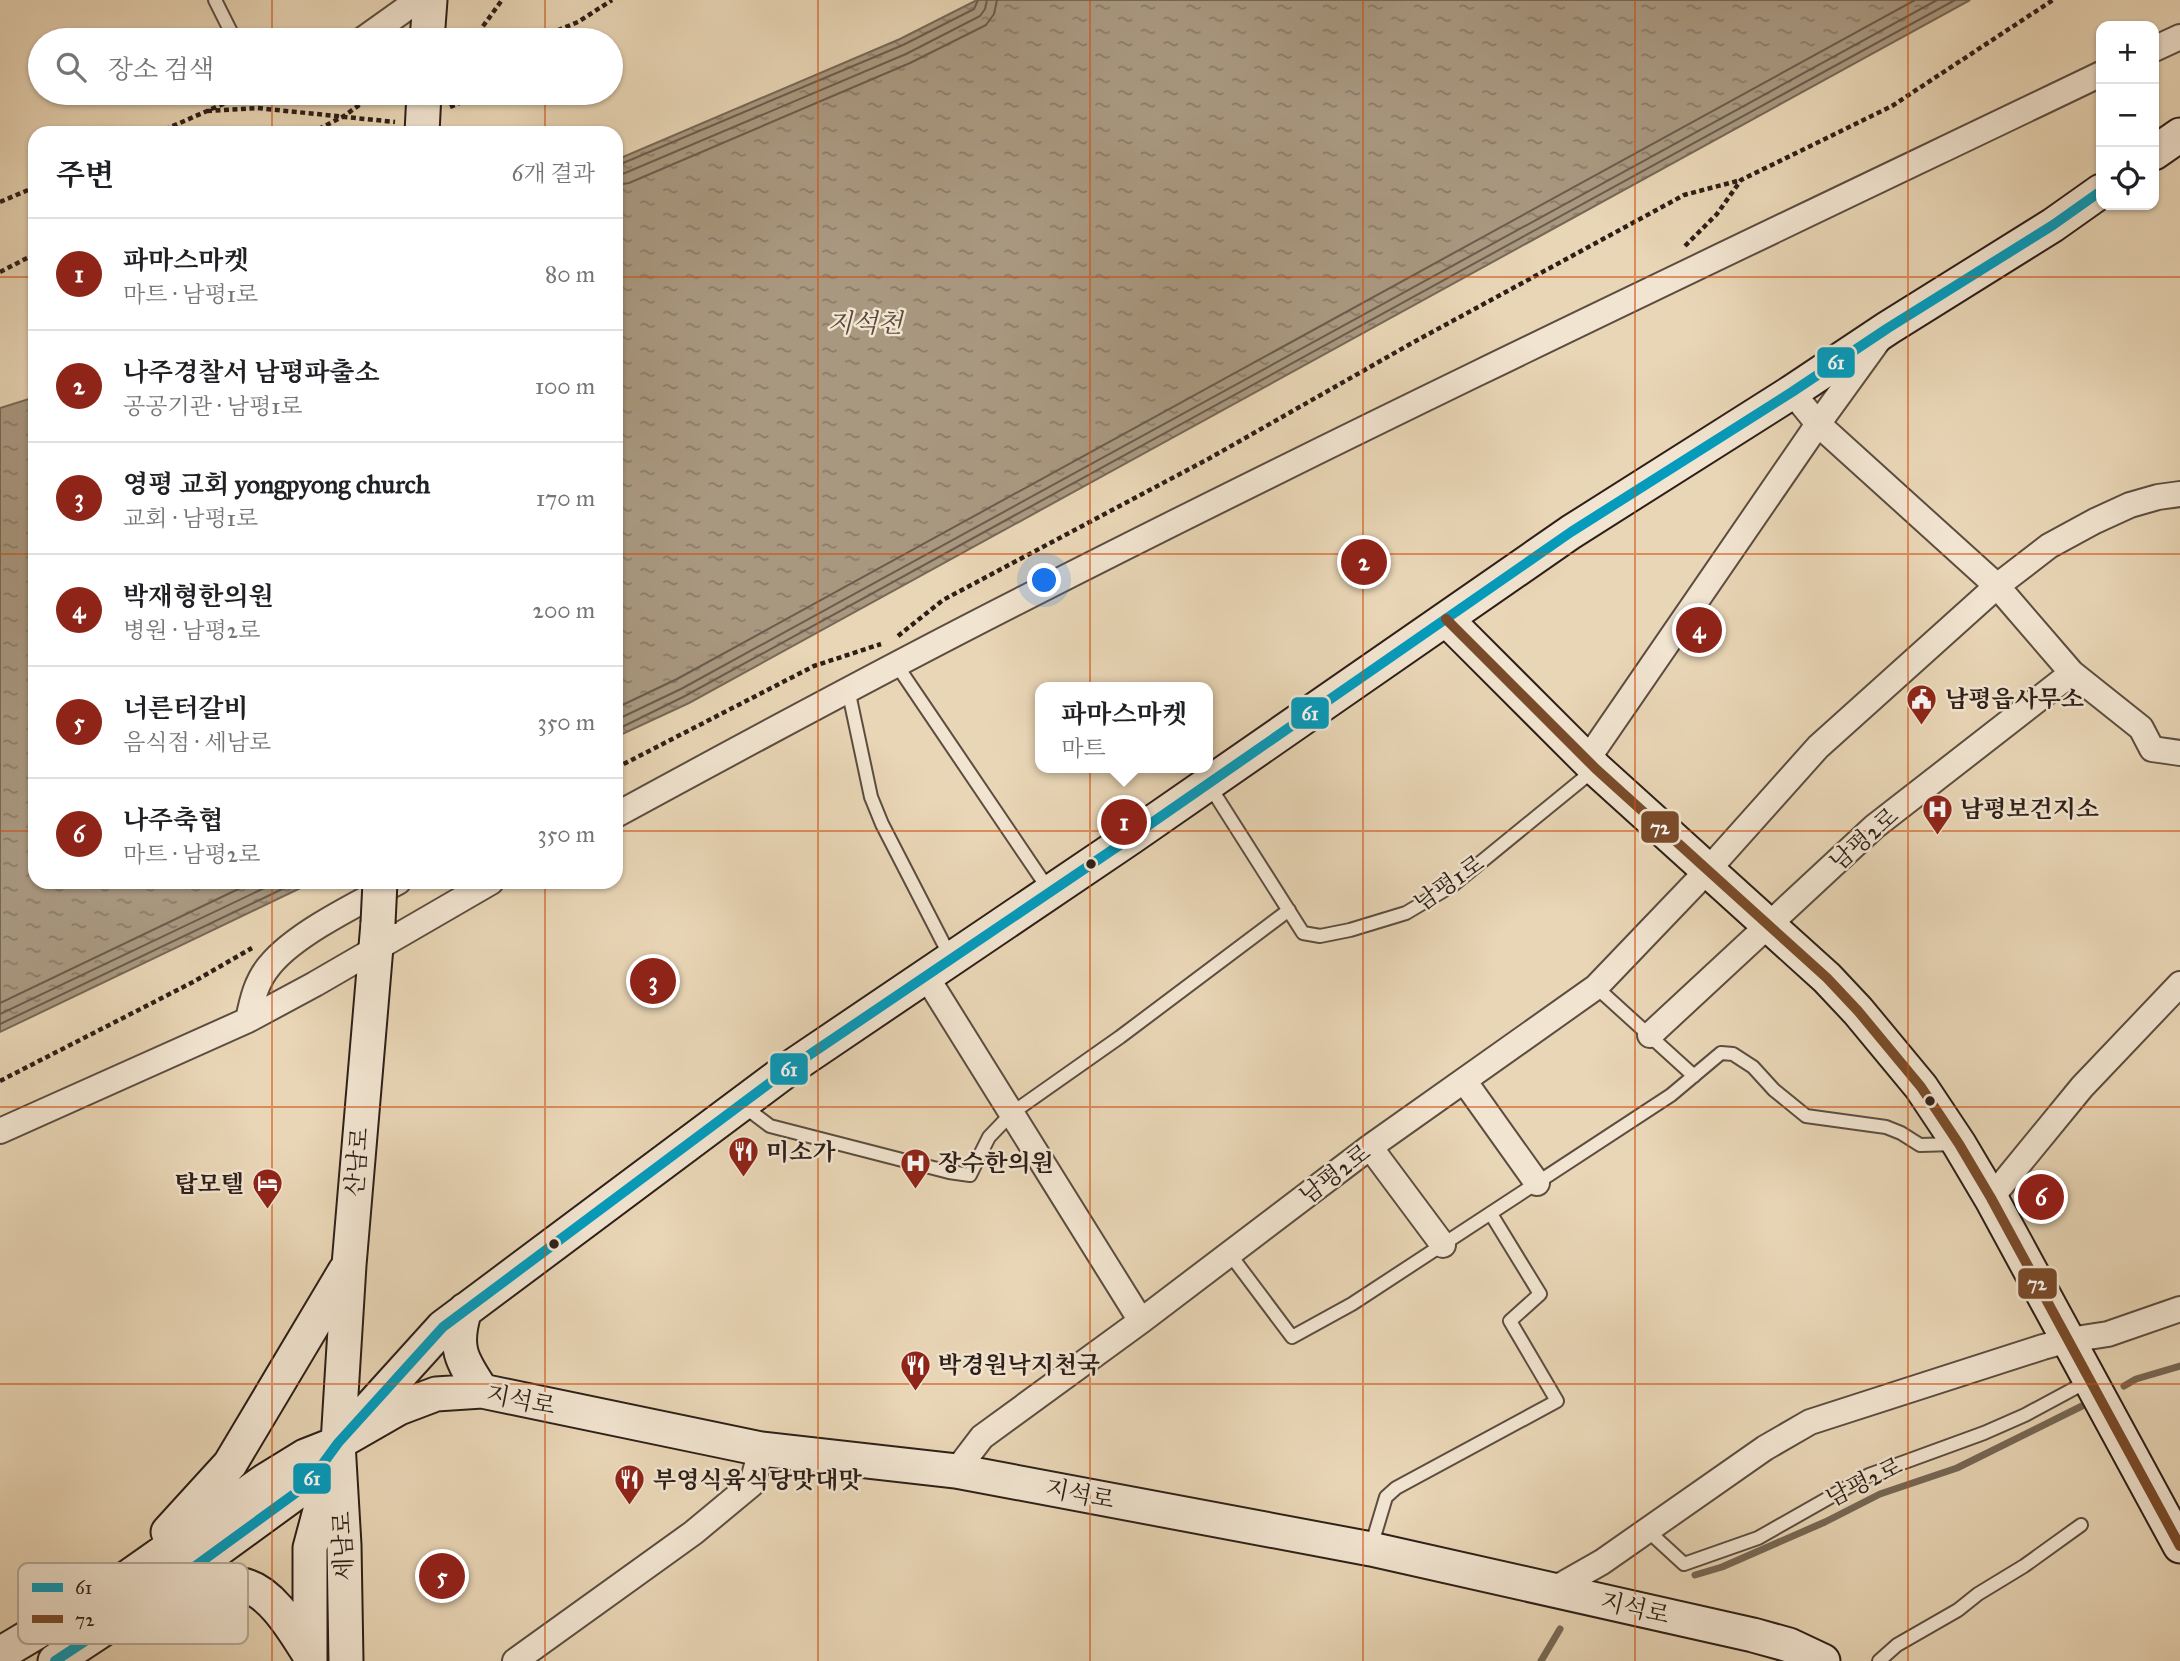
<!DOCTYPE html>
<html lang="ko">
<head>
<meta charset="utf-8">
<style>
  body { margin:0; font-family:"IM FELL Great Primer","Noto Serif KR",serif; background:#f6f6f6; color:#202124 }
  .controls { position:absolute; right:21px; top:21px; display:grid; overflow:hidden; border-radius:14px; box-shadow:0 2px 5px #0004 }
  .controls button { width:63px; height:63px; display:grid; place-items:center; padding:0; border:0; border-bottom:2px solid #e0e0e0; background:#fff; color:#202124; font:35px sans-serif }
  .you { position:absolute; left:1045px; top:581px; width:24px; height:24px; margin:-18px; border:5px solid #fff; border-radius:50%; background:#1a73e8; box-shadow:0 0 0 10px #1a73e833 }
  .badge { display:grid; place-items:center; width:46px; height:46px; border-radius:50%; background:#8f2418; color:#fff; font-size:23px; font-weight:700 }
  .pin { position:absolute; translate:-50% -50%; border:4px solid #fff; box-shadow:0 2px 7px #0006 }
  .popup { position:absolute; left:1035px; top:682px; width:178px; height:91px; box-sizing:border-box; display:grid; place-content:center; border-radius:14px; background:#fff; filter:drop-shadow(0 2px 5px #0005); font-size:23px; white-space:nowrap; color:#757577 }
  .popup b { font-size:26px; color:#202124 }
  .popup::after { content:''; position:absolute; left:50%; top:100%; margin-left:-14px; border:14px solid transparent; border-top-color:#fff }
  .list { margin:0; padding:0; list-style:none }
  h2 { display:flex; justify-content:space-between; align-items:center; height:91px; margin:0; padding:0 28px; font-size:30px }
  h2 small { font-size:23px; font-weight:400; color:#757577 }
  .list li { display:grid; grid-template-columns:46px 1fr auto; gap:21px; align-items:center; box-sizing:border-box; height:112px; padding:0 28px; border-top:2px solid #e0e0e0 }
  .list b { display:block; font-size:26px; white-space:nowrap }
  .list p { margin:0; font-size:23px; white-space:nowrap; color:#757577 }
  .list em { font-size:23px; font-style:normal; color:#757577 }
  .icon { flex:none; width:38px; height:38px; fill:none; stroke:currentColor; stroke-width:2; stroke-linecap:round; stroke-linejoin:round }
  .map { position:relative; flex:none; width:2180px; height:1661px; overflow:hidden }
  .search { position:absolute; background:#fff; box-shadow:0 2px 5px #0004; left:28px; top:28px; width:595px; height:77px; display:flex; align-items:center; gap:18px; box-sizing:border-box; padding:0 24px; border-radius:38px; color:#757577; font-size:26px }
  .panel { position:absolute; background:#fff; box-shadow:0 2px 5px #0004; left:28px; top:126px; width:595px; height:763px; border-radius:21px }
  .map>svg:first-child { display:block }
  .water { fill:url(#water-ripples); stroke:#776856; stroke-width:2 }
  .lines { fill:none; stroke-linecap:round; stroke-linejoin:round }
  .shore { stroke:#6b5c4c; stroke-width:2 }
  .stream { stroke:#776856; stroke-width:7 }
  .lane-casing { stroke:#5c4d40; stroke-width:16 }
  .street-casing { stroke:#5c4d40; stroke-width:28 }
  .secondary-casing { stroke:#2d1f18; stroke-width:37 }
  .path { stroke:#2d1f18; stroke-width:4.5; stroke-dasharray:5 3.5; stroke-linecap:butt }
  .lane { stroke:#f1e4d0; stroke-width:12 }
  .street { stroke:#f1e4d0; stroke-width:24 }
  .secondary { stroke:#f1e4d0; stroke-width:33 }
  .secondary-bridge-casing { stroke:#2d1f18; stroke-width:37; stroke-linecap:butt }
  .secondary-bridge { stroke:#f1e4d0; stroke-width:33 }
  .bus-1-casing { stroke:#f1e4d0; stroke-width:16 }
  .bus-2-casing { stroke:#f1e4d0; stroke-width:16 }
  .bus-1 { stroke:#049bbc; stroke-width:10 }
  .bus-2 { stroke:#7a4b2a; stroke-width:10 }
  .grid { fill:none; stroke:#cc500e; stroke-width:2; stroke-opacity:0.55 }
  .bus-dot { fill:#2d1f18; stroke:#f1e4d0; stroke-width:2.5 }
  .labels { text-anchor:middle; stroke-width:5; stroke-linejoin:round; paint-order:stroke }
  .poi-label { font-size:24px; font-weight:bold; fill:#2d1f18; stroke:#f1e4d0; text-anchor:start }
  .street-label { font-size:24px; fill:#2d1f18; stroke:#f1e4d0 }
  .water-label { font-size:26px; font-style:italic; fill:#58493c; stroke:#f1e4d0 }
  .key { fill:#f1e4d0; stroke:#b6a999; stroke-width:2 }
  .key-label { font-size:19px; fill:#2d1f18 }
  .line-badge { stroke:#f1e4d0; stroke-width:2.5 }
  .badge-label { font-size:19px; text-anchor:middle; font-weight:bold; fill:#fff }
</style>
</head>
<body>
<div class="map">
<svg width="2180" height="1661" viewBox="0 0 2180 1661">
  <defs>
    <pattern id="water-ripples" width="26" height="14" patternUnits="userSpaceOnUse" patternTransform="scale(1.75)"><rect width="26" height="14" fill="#a99880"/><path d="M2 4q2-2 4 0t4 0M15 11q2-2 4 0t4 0" fill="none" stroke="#8a7b68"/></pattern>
  </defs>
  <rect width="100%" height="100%" fill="#e9d6b6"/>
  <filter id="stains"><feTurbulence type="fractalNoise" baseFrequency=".00286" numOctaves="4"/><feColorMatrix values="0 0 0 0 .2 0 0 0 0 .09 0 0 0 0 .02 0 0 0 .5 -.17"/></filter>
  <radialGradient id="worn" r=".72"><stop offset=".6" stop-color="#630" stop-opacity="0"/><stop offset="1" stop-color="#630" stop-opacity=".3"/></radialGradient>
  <path class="water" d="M977,0H1970L689,703L616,737V160L900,39Z
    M35,397V882H313L0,1032V408Z"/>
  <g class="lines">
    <path class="shore" d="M616,166L903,45L974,9L978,0
      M616,175L625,173L906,54L980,16L985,9L987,0
      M616,185L629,183L910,63L986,25L994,14L997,0
      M616,708L677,679L1915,0
      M616,720L681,689L1937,0
      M616,730L685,696L1955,0
      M0,1003L253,882
      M0,1014L277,882
      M0,1024L297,882"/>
    <path class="stream" d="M2124,1386L2136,1379L2180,1366
      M1695,1575L1722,1567L1825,1522L1880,1494L1957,1468L2082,1406
      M1541,1661L1560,1629"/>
    <defs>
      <path id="lane" d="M215,0L235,40
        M896,664L1049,890
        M848,689L871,797L882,824L951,958
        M1209,785L1303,933L1320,936L1350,930L1406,913L1453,885L1595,769
        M1596,987L1694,1076
        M742,1105L770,1126L949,1172L970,1175L989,1137L1012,1113L1120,1037L1289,910
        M1229,1253L1292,1337L1352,1304L1671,1095L1721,1053L1733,1054L1753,1067L1774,1090L1806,1116L1886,1127L1901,1133L1920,1145L1955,1144
        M1647,1530L1684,1564L1758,1538L1869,1475L1984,1433L2025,1415L2090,1380
        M1371,1547L1386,1497L1396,1488L1557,1401L1510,1321L1540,1294L1491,1214
        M1879,1661L1897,1645L1958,1610L1978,1594L2024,1566L2081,1525"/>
      <path id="street" d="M362,40L418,0
        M2154,49L2180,37
        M2072,673L2141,728L2152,749L2180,753
        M1587,760L1818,424L1878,341
        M616,815C750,742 885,669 1021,600C1378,418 1740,247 2101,74
        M926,976L1141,1321
        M248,1020C252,1001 256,981 270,965C296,933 361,902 398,882
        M1650,1035L1874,827L2072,673L1997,586L1818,424L1792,392
        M1465,1082L1537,1183
        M0,1131L248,1020L315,984L491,882
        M1370,1147L1443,1245
        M1991,1198L2082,1087L2180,984
        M956,1471L982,1437L1141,1321L1370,1147L1596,987L1708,870L1818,747L1997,586L2049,546L2095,521L2130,505L2158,497L2180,494
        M1551,1591L1602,1562L1765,1448L1810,1422L2043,1347L2069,1340L2108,1334L2180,1309
        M515,1661L693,1533L752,1484L761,1449"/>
      <path id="secondary" d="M427,40L430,0
        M2154,153L2180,135
        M1446,619L1596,769L1827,978L1858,1011L1921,1087L1959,1144L1991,1198L2180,1546
        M465,1310C453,1347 461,1360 482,1391
        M338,1443L349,1265L378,923
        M168,1532L230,1464L345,1271
        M163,1591C188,1589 216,1583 241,1585C270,1588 295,1632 309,1654
        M0,1654L124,1580L266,1480L305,1456L338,1443L399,1408L436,1394L482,1391L761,1449L956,1471L1371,1549L1753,1635L1789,1645L1823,1661
        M55,1661L161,1591L308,1484L338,1443L443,1327L787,1070L1130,838L1571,532L1792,392L1888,328L2053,225L2101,191
        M310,1661V1548L338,1443L344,1545L346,1661"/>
    </defs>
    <use href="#lane" class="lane-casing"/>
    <use href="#street" class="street-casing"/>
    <use href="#secondary" class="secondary-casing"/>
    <path class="path" d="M473,40L502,0
      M534,40L578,22L612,0
      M450,107L458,104L462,93
      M207,111L257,108L395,122
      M157,133L248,93
      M311,133L344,116L376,93
      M0,202L35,187
      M1685,246L1717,214L1741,180L1892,106L2053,0
      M0,272L35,254
      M898,636L943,600L1210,458L1412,343L1684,195L1741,180
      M616,768L814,666L881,644
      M0,1081L193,982L252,948"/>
    <use href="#lane" class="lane"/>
    <use href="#street" class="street"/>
    <use href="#secondary" class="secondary"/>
    <defs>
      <path id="secondary-bridge" d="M422,133L424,93
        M378,923L380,882"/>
    </defs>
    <use href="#secondary-bridge" class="secondary-bridge-casing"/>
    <use href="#secondary-bridge" class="secondary-bridge"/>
    <defs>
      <path id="bus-1" d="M55,1661L161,1591L308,1484L338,1443L443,1327L787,1070L1130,838L1571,532L1792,392L1888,328L2053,225L2101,191"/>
      <path id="bus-2" d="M1446,619L1596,769L1827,978L1858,1011L1921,1087L1959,1144L1991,1198L2180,1546"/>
    </defs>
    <use href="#bus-1" class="bus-1-casing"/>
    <use href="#bus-2" class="bus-2-casing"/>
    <use href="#bus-1" class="bus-1"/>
    <use href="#bus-2" class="bus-2"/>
  </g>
  <path class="grid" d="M272,0V40M545,0V40M818,0V1661M1090,0V1661M1363,0V1661M1635,0V1661M1908,0V1661M272,93V133M545,93V133M0,277H35M616,277H2180M0,554H35M616,554H2180M0,831H35M616,831H2180M272,882V1661M545,882V1661M0,1107H2180M0,1384H2180"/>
  <defs>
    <symbol id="civic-pin" viewBox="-11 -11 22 30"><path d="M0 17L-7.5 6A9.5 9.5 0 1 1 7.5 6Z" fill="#8f2418" stroke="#f1e4d0"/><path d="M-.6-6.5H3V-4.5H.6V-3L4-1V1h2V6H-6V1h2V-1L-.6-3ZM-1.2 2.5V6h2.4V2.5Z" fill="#fff"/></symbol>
    <symbol id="hospital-pin" viewBox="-11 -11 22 30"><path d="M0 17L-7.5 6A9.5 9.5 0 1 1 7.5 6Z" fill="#8f2418" stroke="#f1e4d0"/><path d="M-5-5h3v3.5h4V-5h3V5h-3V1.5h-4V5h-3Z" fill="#fff"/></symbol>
    <symbol id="restaurant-pin" viewBox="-11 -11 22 30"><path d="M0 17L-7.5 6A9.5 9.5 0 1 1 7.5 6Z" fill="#8f2418" stroke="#f1e4d0"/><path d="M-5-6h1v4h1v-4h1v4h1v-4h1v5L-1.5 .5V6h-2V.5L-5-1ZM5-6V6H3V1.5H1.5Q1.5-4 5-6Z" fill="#fff"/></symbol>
    <symbol id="hotel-pin" viewBox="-11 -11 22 30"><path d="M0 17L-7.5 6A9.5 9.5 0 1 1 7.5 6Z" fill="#8f2418" stroke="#f1e4d0"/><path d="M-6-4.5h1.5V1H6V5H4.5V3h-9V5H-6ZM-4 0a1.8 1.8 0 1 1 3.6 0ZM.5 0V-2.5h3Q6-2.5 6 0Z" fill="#fff"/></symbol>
  </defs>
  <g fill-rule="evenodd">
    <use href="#civic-pin" x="1904" y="682" width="35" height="47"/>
    <use href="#hospital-pin" x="1920" y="792" width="35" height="47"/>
    <use href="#restaurant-pin" x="726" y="1134" width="35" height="47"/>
    <use href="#hospital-pin" x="898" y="1146" width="35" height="47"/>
    <use href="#hotel-pin" x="250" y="1166" width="35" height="47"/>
    <use href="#restaurant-pin" x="898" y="1348" width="35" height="47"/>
    <use href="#restaurant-pin" x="612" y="1462" width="35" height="47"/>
  </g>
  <g class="bus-dot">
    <circle cx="1091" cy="864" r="6"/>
    <circle cx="1930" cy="1101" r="6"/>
    <circle cx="554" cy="1244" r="6"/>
  </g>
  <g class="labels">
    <g class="poi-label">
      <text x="1945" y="707">남평읍사무소</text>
      <text x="1960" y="817">남평보건지소</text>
      <text x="766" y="1160">미소가</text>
      <text x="938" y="1171">장수한의원</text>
      <text x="244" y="1192" text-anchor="end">탑모텔</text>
      <text x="938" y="1373">박경원낙지천국</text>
      <text x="653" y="1488">부영식육식당맛대맛</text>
    </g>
    <g class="street-label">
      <text transform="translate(1864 839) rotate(-41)" y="8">남평2로</text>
      <text transform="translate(1449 883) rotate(-35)" y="8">남평1로</text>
      <text transform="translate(357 1162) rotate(-85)" y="8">산남로</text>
      <text transform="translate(1335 1174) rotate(-37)" y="8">남평2로</text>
      <text transform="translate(521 1400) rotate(11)" y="8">지석로</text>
      <text transform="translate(1864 1482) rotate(-26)" y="8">남평2로</text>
      <text transform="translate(1080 1494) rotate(11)" y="8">지석로</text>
      <text transform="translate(343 1546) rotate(-92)" y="8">세남로</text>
      <text transform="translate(1635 1608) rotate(13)" y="8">지석로</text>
    </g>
    <g class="water-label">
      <text x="865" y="332">지석천</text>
    </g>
  </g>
  <rect x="18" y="1563" width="230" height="81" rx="10" class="key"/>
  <rect x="32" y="1583" width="31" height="9" fill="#049bbc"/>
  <rect x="32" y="1615" width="31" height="8" fill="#7a4b2a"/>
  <g class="key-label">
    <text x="75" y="1594">61</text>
    <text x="75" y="1626">72</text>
  </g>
  <g class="line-badge">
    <rect x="1816" y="346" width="40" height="33" rx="7" fill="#049bbc"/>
    <rect x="1290" y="696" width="40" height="34" rx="7" fill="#049bbc"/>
    <rect x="1640" y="810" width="40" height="34" rx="7" fill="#7a4b2a"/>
    <rect x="769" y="1052" width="40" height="34" rx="7" fill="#049bbc"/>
    <rect x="2017" y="1267" width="41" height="33" rx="7" fill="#7a4b2a"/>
    <rect x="292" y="1462" width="40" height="33" rx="7" fill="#049bbc"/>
  </g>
  <g class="badge-label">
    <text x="1836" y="369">61</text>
    <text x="1310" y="720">61</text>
    <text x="1660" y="834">72</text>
    <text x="789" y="1076">61</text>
    <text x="2037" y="1290">72</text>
    <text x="312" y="1485">61</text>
  </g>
  <rect width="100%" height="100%" filter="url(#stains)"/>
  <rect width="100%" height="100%" fill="url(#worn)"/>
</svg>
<div class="controls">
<button>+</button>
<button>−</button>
<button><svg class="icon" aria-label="locate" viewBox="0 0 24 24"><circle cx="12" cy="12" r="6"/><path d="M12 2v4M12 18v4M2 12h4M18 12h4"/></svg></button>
</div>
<div class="you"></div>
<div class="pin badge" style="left:1124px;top:822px">1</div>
<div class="popup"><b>파마스마켓</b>마트</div>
<div class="pin badge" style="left:1364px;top:562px">2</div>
<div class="pin badge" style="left:653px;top:981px">3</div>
<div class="pin badge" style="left:1699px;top:630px">4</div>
<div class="pin badge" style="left:442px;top:1576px">5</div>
<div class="pin badge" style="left:2041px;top:1197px">6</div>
<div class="search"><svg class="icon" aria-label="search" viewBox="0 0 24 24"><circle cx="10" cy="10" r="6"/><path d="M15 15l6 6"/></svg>장소 검색</div>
<section class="panel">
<h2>주변<small>6개 결과</small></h2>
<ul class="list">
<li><span class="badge">1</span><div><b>파마스마켓</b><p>마트 · 남평1로</p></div><em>80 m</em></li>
<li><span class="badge">2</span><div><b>나주경찰서 남평파출소</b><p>공공기관 · 남평1로</p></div><em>100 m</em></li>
<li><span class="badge">3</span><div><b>영평 교회 yongpyong church</b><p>교회 · 남평1로</p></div><em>170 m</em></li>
<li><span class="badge">4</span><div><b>박재형한의원</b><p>병원 · 남평2로</p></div><em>200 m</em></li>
<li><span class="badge">5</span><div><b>너른터갈비</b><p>음식점 · 세남로</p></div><em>350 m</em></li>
<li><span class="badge">6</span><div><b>나주축협</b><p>마트 · 남평2로</p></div><em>350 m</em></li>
</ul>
</section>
</div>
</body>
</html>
